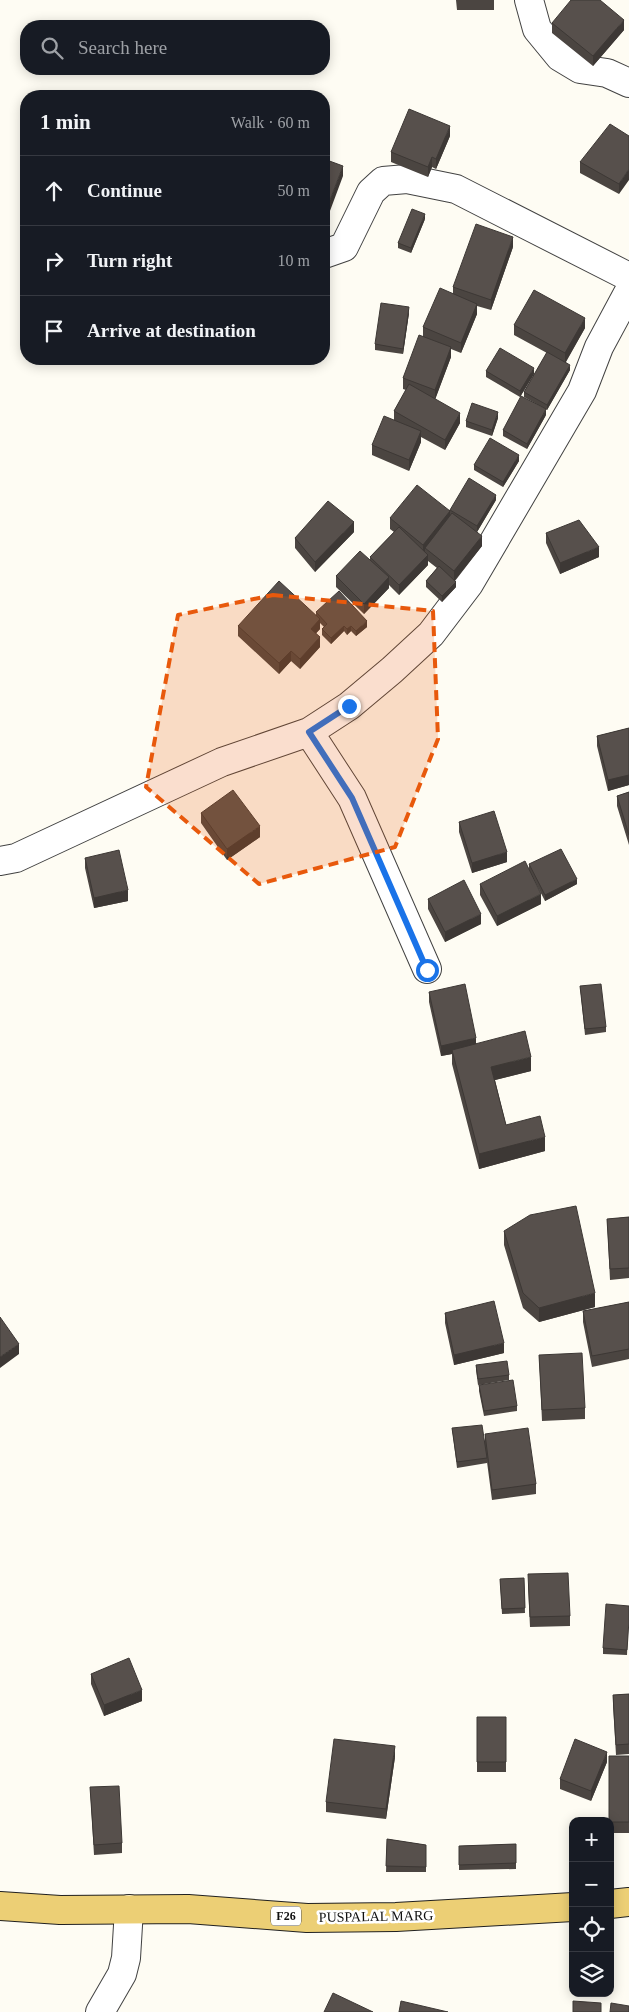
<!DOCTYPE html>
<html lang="en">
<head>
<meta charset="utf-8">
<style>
  body { margin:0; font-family:"Times New Roman",serif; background:#242831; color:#f1f3f6 }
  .controls { position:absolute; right:15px; bottom:15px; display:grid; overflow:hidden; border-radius:10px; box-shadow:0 2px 12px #0003 }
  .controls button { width:45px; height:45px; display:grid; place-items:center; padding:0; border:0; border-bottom:1px solid #363941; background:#171b24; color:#f1f3f6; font:25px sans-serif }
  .stop { position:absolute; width:15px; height:15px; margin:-11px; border:4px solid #1a73e8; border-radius:50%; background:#fff }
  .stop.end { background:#1a73e8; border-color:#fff; box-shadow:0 1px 5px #0008 }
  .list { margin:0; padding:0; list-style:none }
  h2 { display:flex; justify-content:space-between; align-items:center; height:65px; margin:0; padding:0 20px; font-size:21px }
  h2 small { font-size:16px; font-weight:400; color:#9ea1a6 }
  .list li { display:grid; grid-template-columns:32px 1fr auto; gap:15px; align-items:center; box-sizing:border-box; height:70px; padding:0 20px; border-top:1px solid #363941 }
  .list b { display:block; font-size:19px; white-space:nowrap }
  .list em { font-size:16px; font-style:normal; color:#9ea1a6 }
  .icon { flex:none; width:28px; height:28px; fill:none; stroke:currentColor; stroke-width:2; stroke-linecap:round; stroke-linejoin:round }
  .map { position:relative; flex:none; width:629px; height:2012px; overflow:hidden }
  .search { position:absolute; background:#171b24; box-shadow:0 2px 12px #0003; left:20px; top:20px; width:310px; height:55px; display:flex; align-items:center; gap:12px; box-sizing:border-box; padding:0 18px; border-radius:20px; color:#9ea1a6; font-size:19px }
  .panel { position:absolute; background:#171b24; box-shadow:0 2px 12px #0003; left:20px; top:90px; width:310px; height:275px; border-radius:20px }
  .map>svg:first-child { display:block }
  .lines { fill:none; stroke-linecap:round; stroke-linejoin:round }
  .minor-casing { stroke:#424242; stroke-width:30 }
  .major-casing { stroke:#202020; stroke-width:30 }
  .minor { stroke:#fff; stroke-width:28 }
  .major { stroke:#eccf75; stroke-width:28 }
  .wall { fill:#4b4541 }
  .shaded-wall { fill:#3d3835 }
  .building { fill:#57504c; stroke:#3d3835 }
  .route { stroke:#1a73e8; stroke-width:6 }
  .marked { fill:#e8590c; fill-opacity:0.2; stroke:#e8590c; stroke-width:4; stroke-dasharray:10 6; stroke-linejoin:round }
  .labels { text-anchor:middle; stroke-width:5; stroke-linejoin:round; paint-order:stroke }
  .shield { fill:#fff; stroke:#575757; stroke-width:1 }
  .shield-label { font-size:12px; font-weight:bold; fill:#0f0f0f }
  .street-label { font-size:14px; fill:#0f0f0f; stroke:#fff }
</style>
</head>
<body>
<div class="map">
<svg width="629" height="2012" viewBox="0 0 629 2012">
  <rect width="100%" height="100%" fill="#fefcf3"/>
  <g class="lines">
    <defs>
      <path id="minor" d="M529,0L537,29L560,57L580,69L607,73L629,83
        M324,254L344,247L371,192L383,181L407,179L456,189L629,277
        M309,732L352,798L427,969
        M0,861L16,858L222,762L309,732L349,706L392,670L431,634L469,584L582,391L599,347L629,291
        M100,2012L122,1974L126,1958L129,1909"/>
      <path id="major" d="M610,1904L629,1902
        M0,1906L60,1910L188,1909L307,1918L396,1917L573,1907"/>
    </defs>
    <use href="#minor" class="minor-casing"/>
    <use href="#major" class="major-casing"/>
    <use href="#minor" class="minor"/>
    <use href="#major" class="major"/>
  </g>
  <path class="wall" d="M456,0H494V10H457Z
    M552,23L624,30L593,66L552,33Z
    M450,136L436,169L432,167L428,177L391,162V152Z
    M629,136L619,194L580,173V162Z
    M425,219L411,253L398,248V243Z
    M513,247L491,310L477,306V314L461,353L451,349V357L435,399L460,423L445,450L421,437V442L409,471L372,455V445L394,420V411L406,390L403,389V378L423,336V327L453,294V287Z
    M409,313L403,354L375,350V344Z
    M514,325L585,328L566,362L570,370L547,410L524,397V392L547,353L514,335Z
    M486,371L534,374L520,397L486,377Z
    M546,415L527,449L503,436V430Z
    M498,418L492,436L466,427V421Z
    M519,461L503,487L474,470V465Z
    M496,500L477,532L482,546L455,581L456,587L442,602L426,587V581L437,568L428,561V565L399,595L389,585V588L364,614L336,587V576L370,560V557L394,532L390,529V518L450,510Z
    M354,532L315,572L295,548V538Z
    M546,533L599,557L560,574L546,543Z
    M316,612L367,627L356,636L351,631L347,635L344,631L331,644L322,635V629L324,627L320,623V629L316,633L320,647L300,669L291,661L279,674L238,636V626L316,615Z
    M629,728V785L608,791L597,746V736Z
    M629,792V845L617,806V796Z
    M201,813L260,837L227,860L201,823Z
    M459,822L507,862L472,873L459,832Z
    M85,858L128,901L94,908L85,868Z
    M529,864L577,884L545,901L529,870Z
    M480,884L541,904L497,926L480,895Z
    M428,899L481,924L445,942L428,909Z
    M580,986L606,1027V1032L585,1035Z
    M429,992L476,1044L531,1071L495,1080L506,1125L545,1151L479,1169L452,1064V1054L441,1056L429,1002Z
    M629,1217V1278L610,1280L607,1219Z
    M504,1231L595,1307L539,1322L523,1308L504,1245Z
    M629,1302V1359L592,1367L583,1322V1311Z
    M445,1313L504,1353L454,1365L445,1323Z
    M539,1355L585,1408V1419L542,1421Z
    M476,1365L509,1375V1380L478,1385L476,1370Z
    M479,1385L517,1406V1411L484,1416L479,1391Z
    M452,1428L485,1441V1434L536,1484V1494L492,1500L487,1462V1463L457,1468Z
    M524,1578L525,1613L502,1614L500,1579Z
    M528,1584L570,1616V1626L530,1627Z
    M629,1606L627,1655L603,1654V1648Z
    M91,1674L142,1701L104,1716L91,1684Z
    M629,1694V1754L616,1755L613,1705V1695Z
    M477,1717H506V1772H477Z
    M629,1756V1833H610V1821Z
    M395,1757L386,1819L326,1812V1802Z
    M607,1762L591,1801L560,1789V1779Z
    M90,1787L122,1843V1853L94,1855Z
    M387,1839L426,1845V1872H386Z
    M516,1844V1869L459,1870V1846Z"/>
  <path class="shaded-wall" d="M624,20V30L593,66V56Z
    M450,126V136L436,169V159Z
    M432,157V167L428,177V167Z
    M343,166V176L324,227V216Z
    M629,169V180L619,194V184Z
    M425,214V219L411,253V248Z
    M513,237V247L491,310V300Z
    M477,304V314L461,353V343Z
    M409,307V313L403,354V349Z
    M585,318V328L565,363V353Z
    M451,347V357L435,400V390Z
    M570,365V370L547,410V405Z
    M534,368V374L520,397V391Z
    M546,409V415L527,449V444Z
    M498,412V418L492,436V430Z
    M460,413V423L445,450V440Z
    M421,431V442L409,471V460Z
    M519,455V461L503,487V482Z
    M496,495V500L477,532V526Z
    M450,511V521L425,548V553L423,555V545Z
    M354,522V532L315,572V562Z
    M482,536V546L454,581V571Z
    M599,547V557L560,574V563Z
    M428,555V565L399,595V585Z
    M389,577V588L364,614V604Z
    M456,582V587L442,602V596Z
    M320,619V629L311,639V629Z
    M367,621V627L356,636V631Z
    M344,626V631L331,644V638Z
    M351,626V631L347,635V629Z
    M320,637V647L300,669V659Z
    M291,651V661L279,674V663Z
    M629,775V785L608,791V780Z
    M260,826V837L227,860V849Z
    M507,852V862L472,873V863Z
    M577,879V884L545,901V895Z
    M128,890V901L94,908V898Z
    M541,894V904L497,926V916Z
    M481,914V924L445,942V932Z
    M476,1038V1048L452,1050V1054L441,1056V1046Z
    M531,1057V1071L491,1081V1067Z
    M545,1137V1151L479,1169V1154Z
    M595,1293V1307L539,1322V1308Z
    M504,1343V1353L454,1365V1355Z
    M19,1344V1354L0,1368V1357Z
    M142,1690V1701L104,1716V1705Z
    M395,1746V1757L386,1819V1809Z
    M607,1752V1762L591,1801V1791Z"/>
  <path class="building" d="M571,0H600L624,20L593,56L552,23Z
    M409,109L450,126L436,159L432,157L428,167L391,152Z
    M610,124L629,136V169L619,184L580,162Z
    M324,159L343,166L324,216Z
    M412,209L425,214L411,248L398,243Z
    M476,224L513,237L491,300L453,287Z
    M440,288L477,304L461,343L423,327Z
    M534,290L585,318L565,353L514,325Z
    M381,303L409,307L403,349L375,344Z
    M419,335L451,347L435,390L403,378Z
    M500,348L534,368L520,391L486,371Z
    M547,352L570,365L547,405L524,392Z
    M409,384L460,413L445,440L394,411Z
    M521,396L546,409L527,444L503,430Z
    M472,403L498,412L492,430L466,421Z
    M384,416L421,431L409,460L372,445Z
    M490,438L519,455L503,482L474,465Z
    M469,478L496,495L477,526L450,510Z
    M417,485L450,511L423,545L390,518Z
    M328,501L354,522L315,562L295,538Z
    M452,513L482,536L454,571L425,548Z
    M579,520L599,547L560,563L546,533Z
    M399,527L428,555L399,585L370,557Z
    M360,551L389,577L364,604L336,576Z
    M439,566L456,582L442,596L426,581Z
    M279,581L320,619L311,629L320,637L300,659L291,651L279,663L238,626Z
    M339,591L367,621L356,631L351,626L347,629L344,626L331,638L322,629L327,624L316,612Z
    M629,728V775L608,780L597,736Z
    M233,790L260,826L227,849L201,813Z
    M629,792V835L617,796Z
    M494,811L507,852L472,863L459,822Z
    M561,849L577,879L545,895L529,864Z
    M119,850L128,890L94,898L85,858Z
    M525,861L541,894L497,916L480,884Z
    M464,880L481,914L445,932L428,899Z
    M465,984L476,1038L441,1046L429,992Z
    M601,984L606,1027L585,1029L580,986Z
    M525,1031L531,1057L491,1067L506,1125L540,1116L545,1137L479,1154L452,1050Z
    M576,1206L595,1293L539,1308L523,1293L504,1231L530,1215Z
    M629,1217V1268L610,1269L607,1219Z
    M494,1301L504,1343L454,1355L445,1313Z
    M629,1302V1349L592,1356L583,1311Z
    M0,1317L19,1344L0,1357Z
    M582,1353L585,1408L542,1410L539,1355Z
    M507,1361L509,1375L478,1379L476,1365Z
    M513,1380L517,1406L484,1411L479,1385Z
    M482,1425L487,1458L457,1462L452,1428Z
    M528,1428L536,1484L492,1490L485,1434Z
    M568,1573L570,1616L530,1617L528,1574Z
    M524,1578L525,1608L502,1609L500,1579Z
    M606,1604L629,1606V1620L627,1650L603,1648Z
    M129,1658L142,1690L104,1705L91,1674Z
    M629,1694V1744L616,1745L613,1695Z
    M477,1717H506V1762H477Z
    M334,1739L395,1746L386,1809L326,1802Z
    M575,1739L607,1752L591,1791L560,1779Z
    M609,1756H629V1822H610V1821H609Z
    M119,1786L122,1843L94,1845L90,1787Z
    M387,1839L426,1845V1867L386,1866Z
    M516,1844V1863L459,1865V1846Z
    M333,1993L373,2012H324Z
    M401,2001L448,2012H399Z
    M573,2001L601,2003V2012H573Z
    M611,2003L629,2006V2012H610Z"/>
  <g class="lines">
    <path class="route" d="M349,706L309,732L352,798L427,970"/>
  </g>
  <path class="marked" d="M273,595L433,611L438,739L395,847L259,884L146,787L178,615Z"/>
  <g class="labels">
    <rect class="shield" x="271" y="1906.5" width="30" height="19" rx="4"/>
    <g class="shield-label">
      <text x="286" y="1920">F26</text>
    </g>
    <g class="street-label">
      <text transform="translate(376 1916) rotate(-1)" y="5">PUSPALAL MARG</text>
    </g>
  </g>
</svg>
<div class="controls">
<button>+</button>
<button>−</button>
<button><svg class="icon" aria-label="locate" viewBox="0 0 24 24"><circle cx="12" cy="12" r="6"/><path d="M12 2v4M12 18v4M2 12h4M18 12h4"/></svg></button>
<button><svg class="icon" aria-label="layers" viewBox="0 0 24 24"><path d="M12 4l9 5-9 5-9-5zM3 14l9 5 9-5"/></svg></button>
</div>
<div class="stop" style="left:427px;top:970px"></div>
<div class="stop end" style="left:349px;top:706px"></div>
<div class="search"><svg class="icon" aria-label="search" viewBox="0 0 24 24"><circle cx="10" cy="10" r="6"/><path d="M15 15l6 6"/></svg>Search here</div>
<section class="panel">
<h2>1 min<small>Walk · 60 m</small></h2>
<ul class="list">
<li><svg class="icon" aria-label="ahead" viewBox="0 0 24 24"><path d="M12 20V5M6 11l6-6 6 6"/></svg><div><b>Continue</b></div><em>50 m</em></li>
<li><svg class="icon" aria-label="right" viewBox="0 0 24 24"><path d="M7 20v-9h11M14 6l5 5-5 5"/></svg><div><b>Turn right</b></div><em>10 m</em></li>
<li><svg class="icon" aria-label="arrive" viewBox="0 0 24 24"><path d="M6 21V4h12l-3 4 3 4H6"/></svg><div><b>Arrive at destination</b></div></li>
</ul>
</section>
</div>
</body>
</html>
